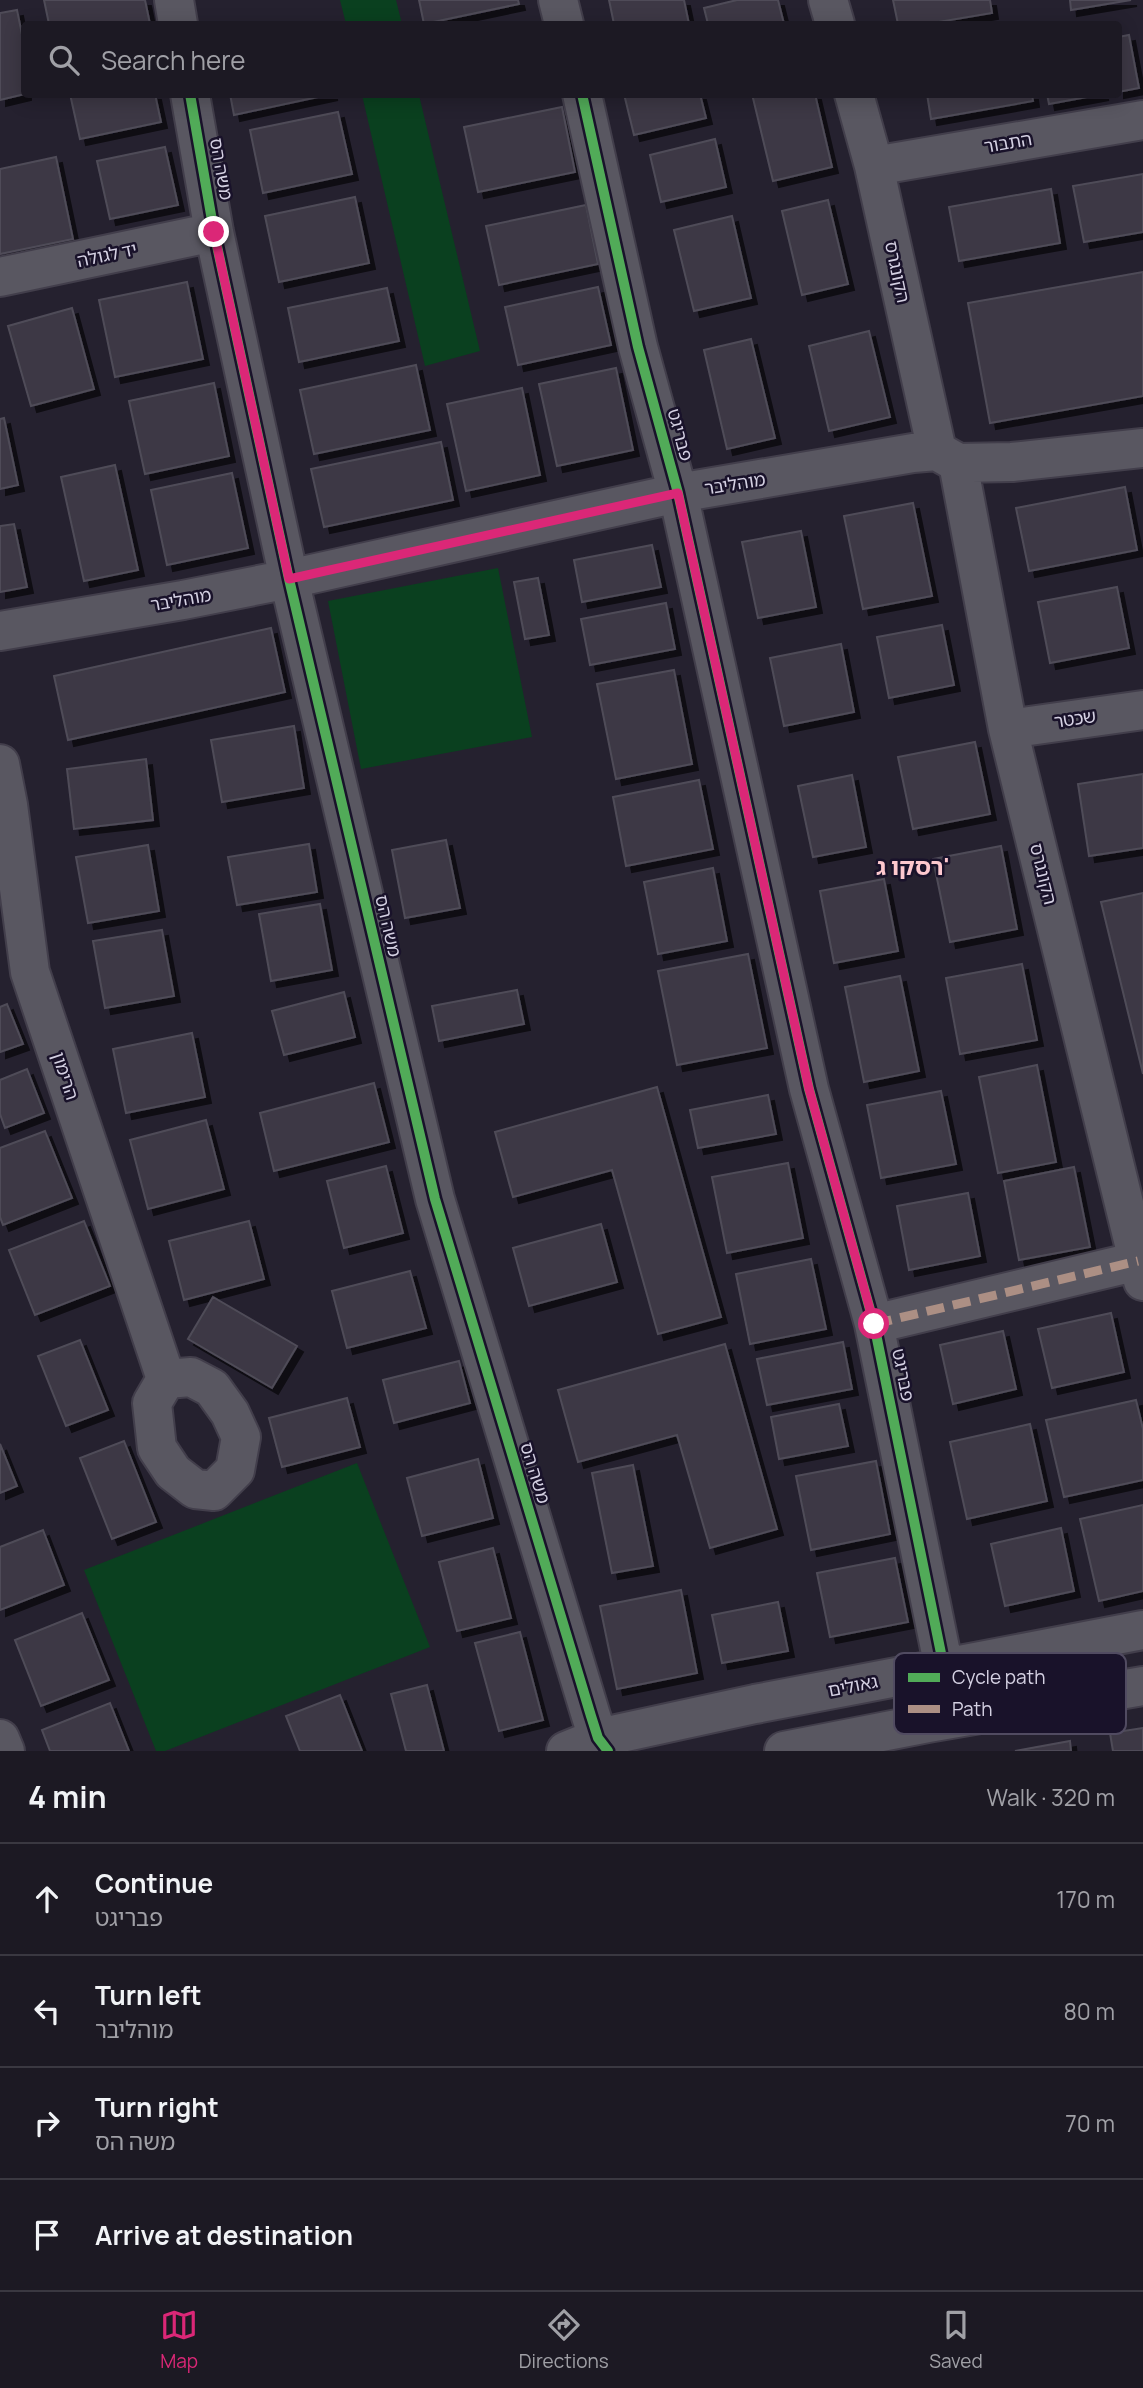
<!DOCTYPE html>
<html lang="en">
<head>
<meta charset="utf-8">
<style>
  body { margin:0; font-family:Manrope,"Noto Sans Hebrew",sans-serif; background:#292630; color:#f1f3f6 }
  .stop { position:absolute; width:21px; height:21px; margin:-16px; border:5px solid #db2777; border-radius:50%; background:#fff }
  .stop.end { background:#db2777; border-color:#fff; box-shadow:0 2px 7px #0008 }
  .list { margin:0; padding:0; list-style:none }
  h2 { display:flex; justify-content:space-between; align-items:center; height:91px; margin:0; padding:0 28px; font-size:30px }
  h2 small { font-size:23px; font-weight:400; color:#a0a0a6 }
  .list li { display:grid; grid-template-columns:46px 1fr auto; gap:21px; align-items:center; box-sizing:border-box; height:112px; padding:0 28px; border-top:2px solid #3a3841 }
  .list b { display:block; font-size:26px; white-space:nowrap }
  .list p { margin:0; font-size:23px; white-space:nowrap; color:#a0a0a6 }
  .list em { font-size:23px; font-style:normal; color:#a0a0a6 }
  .icon { flex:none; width:38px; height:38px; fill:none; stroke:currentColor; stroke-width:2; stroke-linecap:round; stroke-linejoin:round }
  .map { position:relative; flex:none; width:1143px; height:1751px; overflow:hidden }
  .search { position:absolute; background:#1c1923; box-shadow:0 4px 18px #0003; left:21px; right:21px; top:21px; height:77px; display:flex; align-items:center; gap:18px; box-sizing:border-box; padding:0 24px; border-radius:7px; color:#a0a0a6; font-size:26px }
  .sheet { height:539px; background:#1c1923 }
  nav { display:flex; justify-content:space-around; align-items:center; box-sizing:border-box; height:98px; border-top:2px solid #3a3841; background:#1c1923; font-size:19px; color:#a0a0a6 }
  nav a { display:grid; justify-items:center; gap:4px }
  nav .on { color:#db2777 }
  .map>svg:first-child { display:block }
  .green { fill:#0a401f }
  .building { fill:#3c3944; stroke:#4f4c58; stroke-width:2; filter:url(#shadow) }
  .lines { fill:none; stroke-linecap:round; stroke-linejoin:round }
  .minor-casing { stroke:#423e4b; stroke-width:42 }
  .minor { stroke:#595761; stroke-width:38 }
  .quiet { stroke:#ac8f84; stroke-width:9; stroke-dasharray:18 9; stroke-linecap:butt }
  .cycleway-casing { stroke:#19122a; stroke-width:15 }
  .cycleway { stroke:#51ab58; stroke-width:10 }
  .route { stroke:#db2777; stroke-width:9 }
  .labels { text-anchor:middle; stroke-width:5; stroke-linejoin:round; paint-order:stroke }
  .street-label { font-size:18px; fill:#d4d0e2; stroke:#19122a }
  .district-label { font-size:24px; font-weight:bold; fill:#fdc8ce; stroke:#19122a }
  .key { fill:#19122a; stroke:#514b61; stroke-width:2 }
  .key-label { font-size:19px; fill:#d4d0e2 }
</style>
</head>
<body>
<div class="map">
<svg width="1143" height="1751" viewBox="0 0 1143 1751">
  <defs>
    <filter id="shadow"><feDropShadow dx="6" dy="6" stdDeviation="0" flood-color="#0009"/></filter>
  </defs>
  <rect width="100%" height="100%" fill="#25212f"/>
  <path class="green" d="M340,0H396L402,24H346Z
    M362,95H419L480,351L425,366Z
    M498,568L532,737L361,769L328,601Z
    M357,1463L430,1647L165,1751H156L84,1570Z"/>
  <path class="building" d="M44,0H145L150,24H49Z
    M419,0H518L519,4L424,24Z
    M609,0H684L689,24H614Z
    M737,0H778L784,24H708L704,8Z
    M893,0H990L992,13L927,24H898Z
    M1070,0H1131L1071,10Z
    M17,10L24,44L25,94L0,100V13Z
    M1129,35L1139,88L1118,92V37Z
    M70,94H155L161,122L80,139Z
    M230,94H332L234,115Z
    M624,94H700L706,118L634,135Z
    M752,94H815L832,167L773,181Z
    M927,94H1032L1033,101L931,119Z
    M1047,94H1103L1049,104Z
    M562,107L575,172L478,192L464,127Z
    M338,112L352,174L263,193L250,130Z
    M715,139L726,187L661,202L650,155Z
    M165,147L178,205L110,219L97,161Z
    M56,157L73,239L0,254V169Z
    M1143,174V232L1084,242L1073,186Z
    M1051,189L1060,243L959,261L949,207Z
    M355,197L369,263L279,282L265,216Z
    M828,200L848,284L802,295L782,211Z
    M586,205L598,264L499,285L486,226Z
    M732,216L751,298L694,311L674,230Z
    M1143,272V396L990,423L968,303Z
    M187,282L203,359L115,377L99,300Z
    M598,287L611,345L518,365L505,307Z
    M387,288L399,341L299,362L288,308Z
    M72,308L94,389L31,406L8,326Z
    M869,331L890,417L829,431L809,346Z
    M751,339L775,438L727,449L704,350Z
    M416,365L430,430L314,454L300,390Z
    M616,368L633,450L557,466L539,384Z
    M214,383L229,456L145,474L129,401Z
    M522,388L540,475L466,491L447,404Z
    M4,418L18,485L0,489V419Z
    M441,442L453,500L324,527L311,469Z
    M115,465L138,570L84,581L61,477Z
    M232,473L248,548L167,565L151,490Z
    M1125,487L1137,550L1029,571L1016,508Z
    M913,503L932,596L863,609L844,516Z
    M14,524L27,587L0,592V526Z
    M801,531L816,607L758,618L742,542Z
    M652,545L661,587L582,602L574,560Z
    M538,578L549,635L525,639L514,582Z
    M1117,587L1129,648L1050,663L1038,602Z
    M666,603L675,649L590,665L581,619Z
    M942,625L954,685L889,698L877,637Z
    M271,628L285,692L68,740L54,676Z
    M841,644L854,712L784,726L770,658Z
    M674,670L692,764L616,779L597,684Z
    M294,726L304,788L222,802L211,740Z
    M975,742L990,814L913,829L898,757Z
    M146,759L153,820L74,829L67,769Z
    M1143,774V848L1089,856L1078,784Z
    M852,775L866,847L813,857L798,786Z
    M699,780L713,849L626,866L613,797Z
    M446,840L460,908L405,918L392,850Z
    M309,844L317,892L237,905L228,857Z
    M148,845L159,911L88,923L76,857Z
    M1001,846L1017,929L950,942L933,859Z
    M713,868L727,941L658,954L644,882Z
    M884,879L898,951L834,963L820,891Z
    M1143,893V1074L1101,902Z
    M320,904L332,970L271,981L259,914Z
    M162,930L174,996L105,1008L93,941Z
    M748,954L767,1048L677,1065L658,971Z
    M1022,964L1037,1040L960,1054L946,978Z
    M900,976L919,1071L864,1082L845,987Z
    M517,990L524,1024L439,1041L432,1006Z
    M344,992L355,1037L284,1055L272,1011Z
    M7,1004L23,1044L0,1052V1007Z
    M192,1033L205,1097L126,1113L113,1049Z
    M1037,1065L1056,1162L998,1173L979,1077Z
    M27,1069L44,1113L5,1128L0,1114V1080Z
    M374,1083L389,1142L274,1171L260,1113Z
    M657,1087L721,1317L658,1334L612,1170L513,1197L495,1132Z
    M941,1091L956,1164L881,1178L867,1105Z
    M768,1095L776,1134L698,1148L690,1110Z
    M206,1120L224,1189L148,1209L130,1140Z
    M45,1131L72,1198L3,1225L0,1217V1148Z
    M788,1163L803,1238L727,1253L712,1177Z
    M386,1166L403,1233L344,1248L327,1181Z
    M1074,1167L1090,1247L1019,1260L1004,1181Z
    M968,1193L980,1256L909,1270L897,1206Z
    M84,1221L110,1286L35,1315L9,1250Z
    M249,1221L264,1279L184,1300L169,1241Z
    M601,1224L617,1282L529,1306L513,1248Z
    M811,1259L826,1329L750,1344L736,1274Z
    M410,1271L426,1328L347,1348L332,1291Z
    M213,1297L297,1346L272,1388L188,1339Z
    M1111,1313L1124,1372L1052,1388L1038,1329Z
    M1003,1331L1016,1389L953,1404L940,1345Z
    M80,1340L108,1410L66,1426L38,1356Z
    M843,1342L852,1389L767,1405L757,1359Z
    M725,1344L777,1529L710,1548L677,1435L578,1462L558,1390Z
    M459,1361L470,1403L394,1423L383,1380Z
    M347,1398L360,1447L282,1467L269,1418Z
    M1136,1400L1143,1429V1480L1064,1497L1046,1420Z
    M839,1404L848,1446L779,1459L771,1417Z
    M1030,1424L1047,1501L967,1519L950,1442Z
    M124,1441L156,1522L112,1539L80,1458Z
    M0,1444L17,1486L0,1493Z
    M478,1459L493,1518L422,1536L407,1478Z
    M876,1461L890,1534L811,1550L796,1476Z
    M633,1465L653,1566L612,1573L592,1473Z
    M1143,1505V1591L1099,1601L1080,1519Z
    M1061,1528L1074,1591L1005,1606L991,1544Z
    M43,1530L64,1585L0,1610V1547Z
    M493,1548L511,1618L457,1631L439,1562Z
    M895,1558L908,1622L830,1637L817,1573Z
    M681,1590L697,1673L617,1689L600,1606Z
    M778,1602L788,1651L722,1663L712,1615Z
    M82,1613L109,1680L41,1706L15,1640Z
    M520,1632L543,1720L499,1731L475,1643Z
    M427,1685L444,1751H406L391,1694Z
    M340,1695L362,1751H300L286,1716Z
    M110,1703L129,1751H50L42,1730Z
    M1143,1728V1751H1113L1110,1733Z
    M1070,1741L1071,1751H1015Z"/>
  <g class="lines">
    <defs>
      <path id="minor" d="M174,0L178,24
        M558,0L564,24
        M828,0L835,24
        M190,94L214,232L289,579L435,1199L591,1716L598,1738L608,1751
        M582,94L638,347L678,493L809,1089L874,1324L944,1668C945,1691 939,1704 928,1723
        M854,94L874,166L937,451
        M874,166L1143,120
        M0,277L214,232
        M958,463L1008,729L1143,1281
        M0,631L183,600L289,579L678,493L913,453L937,451L958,463L1012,462L1143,448
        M1008,729L1143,710
        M0,764L8,805L30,972L166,1379L152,1403L157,1448L173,1472L195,1489L214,1491L235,1470L241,1437L230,1413L212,1388L191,1377L166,1379
        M874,1324L1138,1261
        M0,1739L5,1751
        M566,1751L598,1738L755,1704L1143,1630
        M784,1751L928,1723L1143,1686"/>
    </defs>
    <use href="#minor" class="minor-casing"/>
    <use href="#minor" class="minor"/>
    <path class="quiet" d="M874,1324L1138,1261"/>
    <defs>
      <path id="cycleway" d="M190,94L214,232L289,579L435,1199L591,1716L598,1738L608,1751
        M582,94L638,347L678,493L809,1089L874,1324L944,1668C945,1691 939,1704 928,1723"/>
    </defs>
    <use href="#cycleway" class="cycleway-casing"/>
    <use href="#cycleway" class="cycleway"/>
  </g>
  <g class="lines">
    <path class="route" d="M214,232L289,579L678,493L809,1089L874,1324"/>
  </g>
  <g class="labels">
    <g class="street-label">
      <text transform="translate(1008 143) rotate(-10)" y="6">התבור</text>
      <text transform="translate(221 169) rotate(80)" y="6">משה הס</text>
      <text transform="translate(107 255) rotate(-12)" y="6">יד לגולה</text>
      <text transform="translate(897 272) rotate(78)" y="6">הקונגרס</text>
      <text transform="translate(680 435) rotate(75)" y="6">פבריגט</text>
      <text transform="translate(735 484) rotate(-9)" y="6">מוהליבר</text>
      <text transform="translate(181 600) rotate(-10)" y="6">מוהליבר</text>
      <text transform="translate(1075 719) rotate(-8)" y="6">שכטר</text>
      <text transform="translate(1043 874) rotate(76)" y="6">הקונגרס</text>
      <text transform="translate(388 926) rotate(77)" y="6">משה הס</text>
      <text transform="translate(65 1076) rotate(72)" y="6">הרימון</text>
      <text transform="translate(903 1375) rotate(79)" y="6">פבריגט</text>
      <text transform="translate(535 1473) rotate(73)" y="6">משה הס</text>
      <text transform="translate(853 1686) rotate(-11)" y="6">גאולים</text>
    </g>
    <g class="district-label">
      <text x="913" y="875">רסקו ג'</text>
    </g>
  </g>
  <rect x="894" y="1653" width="232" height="81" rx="10" class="key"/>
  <rect x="908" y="1673" width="32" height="9" fill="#51ab58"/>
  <rect x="908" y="1705" width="32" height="8" fill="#ac8f84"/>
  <g class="key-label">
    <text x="952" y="1684">Cycle path</text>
    <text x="952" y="1716">Path</text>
  </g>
</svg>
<div class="stop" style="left:874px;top:1324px"></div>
<div class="stop end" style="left:214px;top:232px"></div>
<div class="search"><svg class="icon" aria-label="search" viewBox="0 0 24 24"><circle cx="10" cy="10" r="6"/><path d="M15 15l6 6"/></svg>Search here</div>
</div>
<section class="sheet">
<h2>4 min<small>Walk · 320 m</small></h2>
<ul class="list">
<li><svg class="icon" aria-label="ahead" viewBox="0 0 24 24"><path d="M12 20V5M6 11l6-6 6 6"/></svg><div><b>Continue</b><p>פבריגט</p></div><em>170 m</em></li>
<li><svg class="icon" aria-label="left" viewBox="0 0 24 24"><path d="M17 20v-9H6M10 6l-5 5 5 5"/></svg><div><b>Turn left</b><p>מוהליבר</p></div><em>80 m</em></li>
<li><svg class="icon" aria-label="right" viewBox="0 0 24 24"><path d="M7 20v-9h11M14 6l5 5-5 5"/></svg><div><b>Turn right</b><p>משה הס</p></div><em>70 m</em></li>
<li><svg class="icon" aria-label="arrive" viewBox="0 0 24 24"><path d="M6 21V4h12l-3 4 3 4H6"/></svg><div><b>Arrive at destination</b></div></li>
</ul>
</section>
<nav>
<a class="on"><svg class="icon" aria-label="map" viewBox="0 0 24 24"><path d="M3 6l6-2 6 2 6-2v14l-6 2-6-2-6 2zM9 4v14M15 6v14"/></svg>Map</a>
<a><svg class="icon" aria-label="directions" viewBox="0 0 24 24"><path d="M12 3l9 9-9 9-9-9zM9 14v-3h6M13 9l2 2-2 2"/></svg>Directions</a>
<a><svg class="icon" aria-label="saved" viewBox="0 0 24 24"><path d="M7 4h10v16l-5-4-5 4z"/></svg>Saved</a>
</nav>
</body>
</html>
